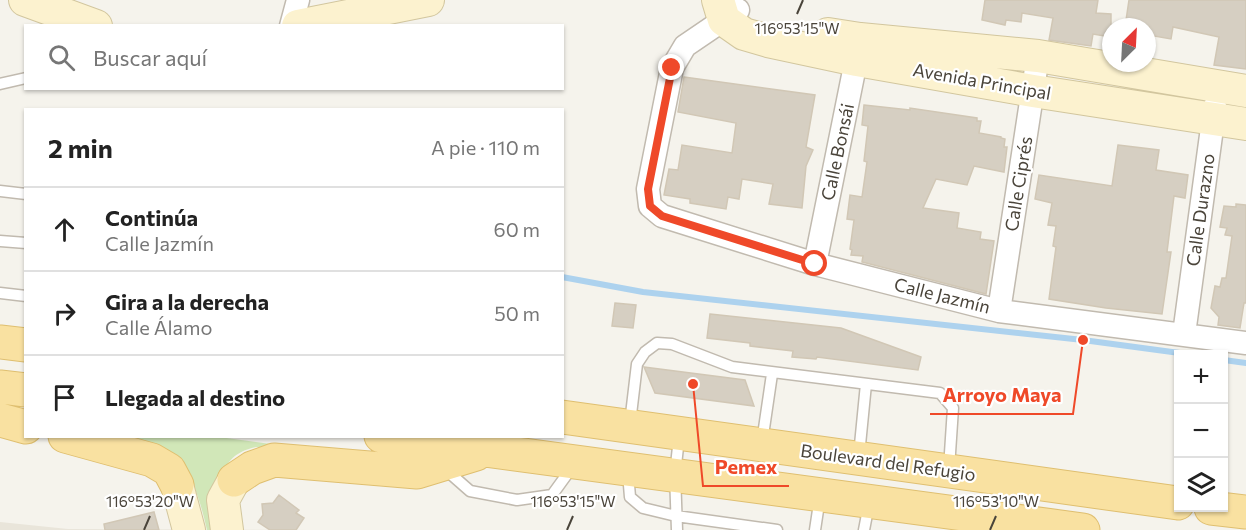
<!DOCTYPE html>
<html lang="es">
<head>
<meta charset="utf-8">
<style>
  body { margin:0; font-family:Commissioner,sans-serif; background:#f2f2f2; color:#222 }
  .controls { position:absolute; right:18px; bottom:18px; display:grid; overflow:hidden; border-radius:0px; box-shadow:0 2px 4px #0004 }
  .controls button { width:54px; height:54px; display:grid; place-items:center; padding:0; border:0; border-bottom:2px solid #e0e0e0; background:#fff; color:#222; font:30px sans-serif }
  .compass { position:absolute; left:1102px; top:18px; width:54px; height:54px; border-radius:50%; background:#fff; box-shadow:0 2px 4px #0004; rotate:24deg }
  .stop { position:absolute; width:18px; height:18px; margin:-14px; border:4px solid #ef4929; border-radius:50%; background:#fff }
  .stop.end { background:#ef4929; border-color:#fff; box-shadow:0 2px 6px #0008 }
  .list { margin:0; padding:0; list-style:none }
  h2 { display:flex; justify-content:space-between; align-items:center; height:78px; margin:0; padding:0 24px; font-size:26px }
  h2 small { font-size:20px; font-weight:400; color:#767676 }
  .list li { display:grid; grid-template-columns:39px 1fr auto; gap:18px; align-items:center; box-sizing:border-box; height:84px; padding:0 24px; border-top:2px solid #e0e0e0 }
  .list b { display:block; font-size:22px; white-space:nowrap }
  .list p { margin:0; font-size:20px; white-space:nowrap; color:#767676 }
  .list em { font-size:20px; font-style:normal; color:#767676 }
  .icon { flex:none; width:33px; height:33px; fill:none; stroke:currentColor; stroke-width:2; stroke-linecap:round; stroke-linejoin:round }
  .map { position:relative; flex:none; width:1246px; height:530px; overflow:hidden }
  .search { position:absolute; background:#fff; box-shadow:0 2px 4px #0004; left:24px; top:24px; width:540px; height:66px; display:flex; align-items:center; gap:15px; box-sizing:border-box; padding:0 21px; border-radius:0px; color:#767676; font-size:22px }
  .panel { position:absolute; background:#fff; box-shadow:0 2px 4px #0004; left:24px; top:108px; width:540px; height:330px; border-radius:0px }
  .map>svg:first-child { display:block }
  .residential { fill:#e9e5da }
  .green { fill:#d1e7b8 }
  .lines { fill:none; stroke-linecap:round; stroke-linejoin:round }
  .stream { stroke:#add2ee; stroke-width:6 }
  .building { fill:#d6cfc2; stroke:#d1c7b5; stroke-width:1.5 }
  .lane-casing { stroke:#c1baaf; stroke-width:13 }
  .street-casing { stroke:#c1baaf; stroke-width:25 }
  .secondary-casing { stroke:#d2c69e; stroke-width:34 }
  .primary-casing { stroke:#dfbf70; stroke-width:35 }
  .lane { stroke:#fff; stroke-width:10 }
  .street { stroke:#fff; stroke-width:22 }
  .secondary { stroke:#fcf2cf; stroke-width:32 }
  .primary { stroke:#f9e1a1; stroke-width:33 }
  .route { stroke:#ef4929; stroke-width:8 }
  .ticks { fill:none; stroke:#4a443a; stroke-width:2 }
  .labels { text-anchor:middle; stroke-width:4.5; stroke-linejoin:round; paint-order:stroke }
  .street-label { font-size:18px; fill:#4a443a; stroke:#fff }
  .ticks-label { font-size:15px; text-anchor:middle; fill:#4a443a; stroke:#fff; stroke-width:4.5; stroke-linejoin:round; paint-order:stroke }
  .leader { fill:none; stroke:#ef4929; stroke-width:2 }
  .callout-dot { fill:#ef4929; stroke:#fff; stroke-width:2 }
  .callout-label { font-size:20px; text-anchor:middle; font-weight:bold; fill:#ef4929; stroke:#fff; stroke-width:4.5; stroke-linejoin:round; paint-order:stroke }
</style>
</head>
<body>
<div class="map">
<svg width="1246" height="530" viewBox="0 0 1246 530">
  <rect width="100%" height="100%" fill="#f5f3ec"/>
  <path class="residential" d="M0,522L68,529L312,530H0Z"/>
  <path class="green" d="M132,437H219L420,464L256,447C245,449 230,456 226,468C220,484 220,512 217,530H207C195,479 186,453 132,437Z"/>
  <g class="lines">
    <path class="stream" d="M562,277L643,292L1083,340L1187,354
      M1224,360L1246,363"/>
  </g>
  <path class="building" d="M985,0H1098L1096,13L1111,14V37L1093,34L1091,46L1049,40L1053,18L1022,13L1021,22L1006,20L1005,25L982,20Z
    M1129,0H1246V69L1214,65L1219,37L1173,27L1171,39L1148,35L1149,27H1125Z
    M684,77L815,95L806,147L813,150L806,166L802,208L769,204L773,184L742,179L739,199L728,197L726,209L690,203V199L664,195L669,169L678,170L682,145L732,153L736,123L678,112Z
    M864,105L910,110V108L977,118V121H981L979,133L1001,137V138L1005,139L1004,147H1007L1004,172L974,166L967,185L936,179L923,208L959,213L957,228L981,232L980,239L994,241L986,294L862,262L863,256L851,255L852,250L850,249L854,220L847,219L850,195L862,197L867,162L864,161L868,126L862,125Z
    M1118,145L1159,150L1156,170L1188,175L1185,198L1174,196L1167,252H1171L1162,314L1106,308L1049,299L1056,247L1053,246L1056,226L1048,225L1052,203L1035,199L1039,175L1112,186Z
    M1236,204L1246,205V303H1244L1240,328L1218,325L1219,317L1211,308L1215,286L1220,287L1222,278H1226L1232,236L1225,235L1227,228L1220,227L1224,206L1236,207Z
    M615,303L636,305L633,328L612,326Z
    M710,314L841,328L921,357L918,370L817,357L816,359L792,357L793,351L750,346V343L707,338Z
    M644,367L745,380L754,406L655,393Z
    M279,495L299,510L296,513L304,518L296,530H270L258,522L263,515L262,504L273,503Z
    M154,512L159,530H105L104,524Z"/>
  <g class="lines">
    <defs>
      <path id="lane" d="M0,84L26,78
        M0,191L26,194
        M0,241L26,243
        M0,293L26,296
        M630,423L637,364L645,352L657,343L672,344L732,367L940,393L953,408L949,468
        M762,442L772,374
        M859,455L866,384
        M445,469L470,491L517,500L552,495L573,466
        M628,473L630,497L643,508L676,516L777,530
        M677,530L675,474L679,438
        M815,530L820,497
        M864,530L869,504"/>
      <path id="street" d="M738,10L685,46L672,68L648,189L650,206L662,216L815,264L999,311L1246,343
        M291,26L298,0
        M815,264L859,46
        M999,311L1038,56
        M1184,334L1215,106"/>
      <path id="secondary" d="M25,0L96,26
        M718,0L724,20L744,34L768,41L857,60L1033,91L1246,124
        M298,26L428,0
        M828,34L860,39L1038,56L1246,91
        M177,485L189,530
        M227,530L223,500L234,480"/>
      <path id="primary" d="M0,342L26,345
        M0,387L26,390
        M562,417L1178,503
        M0,420L26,427
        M65,436L152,460L169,470L177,485
        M381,436L1083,530
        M234,480L252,468L274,460L417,472L476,454
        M1211,508L1246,512"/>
    </defs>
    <use href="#lane" class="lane-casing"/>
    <use href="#street" class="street-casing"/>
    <use href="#secondary" class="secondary-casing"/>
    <use href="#primary" class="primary-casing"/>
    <use href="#lane" class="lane"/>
    <use href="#street" class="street"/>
    <use href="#secondary" class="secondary"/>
    <use href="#primary" class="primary"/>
  </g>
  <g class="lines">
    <path class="route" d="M672,68L648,189L650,206L662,216L815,264"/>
  </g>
  <path class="ticks" d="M797,14L803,0M144,530L150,516M567,530L573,516M990,530L996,516"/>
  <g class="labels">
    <g class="street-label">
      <text transform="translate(982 82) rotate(10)" y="6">Avenida Principal</text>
      <text transform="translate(838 152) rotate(-78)" y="6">Calle Bonsái</text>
      <text transform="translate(1019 184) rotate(-81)" y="6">Calle Ciprés</text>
      <text transform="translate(1201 210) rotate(-82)" y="6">Calle Durazno</text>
      <text transform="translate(942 296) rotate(14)" y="6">Calle Jazmín</text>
      <text transform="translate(888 463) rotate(8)" y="6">Boulevard del Refugio</text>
    </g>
  </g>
  <g class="ticks-label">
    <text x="797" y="34">116°53'15"W</text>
    <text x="150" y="507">116°53'20"W</text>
    <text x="573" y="507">116°53'15"W</text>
    <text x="996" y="507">116°53'10"W</text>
  </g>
  <path class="leader" d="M1083 340L1073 414H930M693 384L703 486H789"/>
  <g class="callout-dot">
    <circle cx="1083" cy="340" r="6"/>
    <circle cx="693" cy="384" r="6"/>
  </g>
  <g class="callout-label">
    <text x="1002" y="402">Arroyo Maya</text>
    <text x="746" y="474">Pemex</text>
  </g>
</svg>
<div class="controls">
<button>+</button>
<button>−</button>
<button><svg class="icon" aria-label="layers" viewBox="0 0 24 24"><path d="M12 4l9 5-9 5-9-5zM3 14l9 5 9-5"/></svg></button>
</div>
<svg class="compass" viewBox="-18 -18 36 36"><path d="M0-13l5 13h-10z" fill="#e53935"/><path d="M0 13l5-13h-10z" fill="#767676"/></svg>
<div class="stop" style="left:815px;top:264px"></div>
<div class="stop end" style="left:672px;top:68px"></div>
<div class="search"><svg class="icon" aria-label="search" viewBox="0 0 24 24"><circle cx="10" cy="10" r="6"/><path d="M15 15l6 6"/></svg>Buscar aquí</div>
<section class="panel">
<h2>2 min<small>A pie · 110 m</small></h2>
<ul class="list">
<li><svg class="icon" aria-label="ahead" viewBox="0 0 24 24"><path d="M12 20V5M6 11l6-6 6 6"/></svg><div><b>Continúa</b><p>Calle Jazmín</p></div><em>60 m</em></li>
<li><svg class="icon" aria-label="right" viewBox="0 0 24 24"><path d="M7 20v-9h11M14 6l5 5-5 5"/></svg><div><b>Gira a la derecha</b><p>Calle Álamo</p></div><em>50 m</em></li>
<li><svg class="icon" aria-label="arrive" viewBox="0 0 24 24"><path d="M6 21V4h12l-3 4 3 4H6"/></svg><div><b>Llegada al destino</b></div></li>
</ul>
</section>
</div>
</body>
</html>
